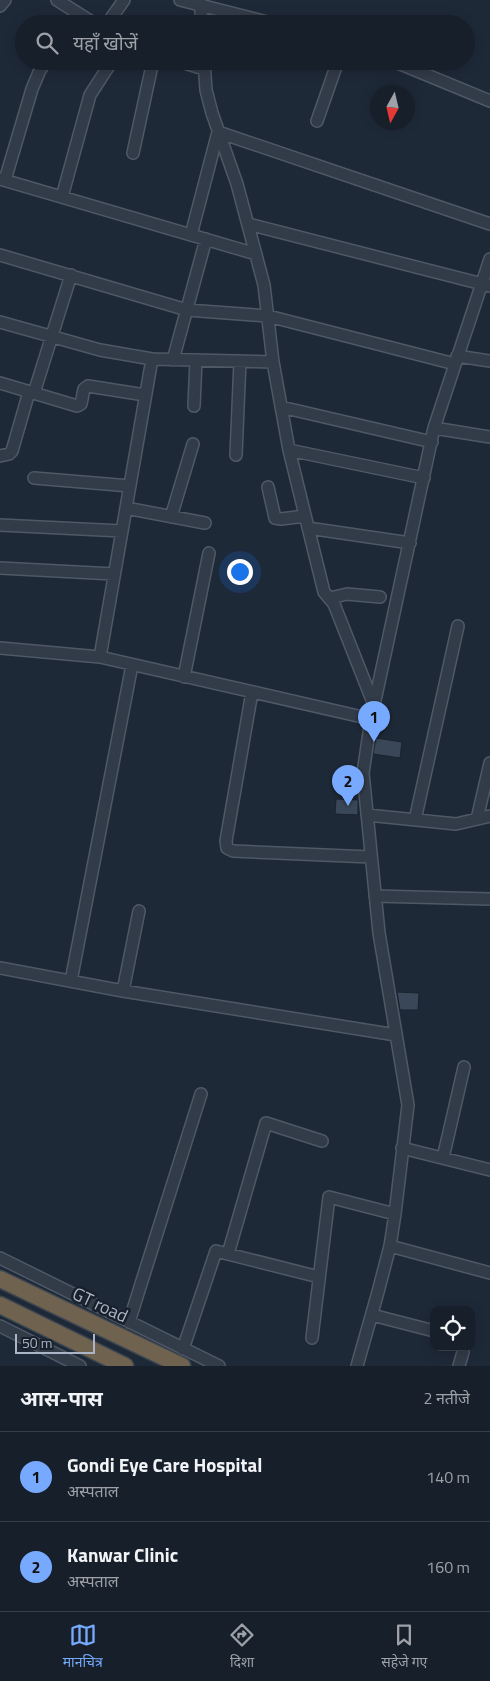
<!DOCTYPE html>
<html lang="hi">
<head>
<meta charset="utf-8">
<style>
  body { margin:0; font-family:"Titillium Web","Noto Sans Devanagari",sans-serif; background:#232c36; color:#f1f3f6 }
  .controls { position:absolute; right:15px; bottom:15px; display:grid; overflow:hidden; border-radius:10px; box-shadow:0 2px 12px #0003 }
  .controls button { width:45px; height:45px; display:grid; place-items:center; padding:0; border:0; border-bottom:1px solid #353d47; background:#161f2a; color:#f1f3f6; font:25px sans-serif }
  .compass { position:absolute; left:370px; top:85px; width:45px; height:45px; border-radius:50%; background:#161f2a; box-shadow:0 2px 12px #0003; rotate:188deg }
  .scale { position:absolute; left:15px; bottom:12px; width:80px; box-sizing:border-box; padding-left:5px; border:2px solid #acb5c5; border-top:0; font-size:14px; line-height:18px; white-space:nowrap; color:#acb5c5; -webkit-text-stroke:4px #18202c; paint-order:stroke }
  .you { position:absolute; left:239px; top:571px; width:18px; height:18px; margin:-12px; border:4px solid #fff; border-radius:50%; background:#1a73e8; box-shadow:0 0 0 8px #1a73e833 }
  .badge { display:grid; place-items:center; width:32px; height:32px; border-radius:50%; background:#77aafe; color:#111; font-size:16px; font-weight:700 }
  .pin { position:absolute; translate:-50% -41px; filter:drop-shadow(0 1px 2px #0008) }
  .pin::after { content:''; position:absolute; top:26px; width:18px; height:15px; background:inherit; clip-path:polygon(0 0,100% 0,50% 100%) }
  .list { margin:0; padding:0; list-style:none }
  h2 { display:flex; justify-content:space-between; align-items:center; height:65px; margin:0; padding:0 20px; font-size:21px }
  h2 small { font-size:16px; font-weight:400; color:#9ea2a8 }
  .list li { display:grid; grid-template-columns:32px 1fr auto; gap:15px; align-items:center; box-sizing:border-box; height:90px; padding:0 20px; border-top:1px solid #353d47 }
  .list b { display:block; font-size:19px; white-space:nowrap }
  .list p { margin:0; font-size:16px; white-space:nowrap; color:#9ea2a8 }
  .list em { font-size:16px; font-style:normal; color:#9ea2a8 }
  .icon { flex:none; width:28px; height:28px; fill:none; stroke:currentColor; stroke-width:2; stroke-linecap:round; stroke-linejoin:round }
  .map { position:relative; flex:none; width:490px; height:1366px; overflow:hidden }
  .search { position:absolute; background:#161f2a; box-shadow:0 2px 12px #0003; left:15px; right:15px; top:15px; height:55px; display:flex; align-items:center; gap:12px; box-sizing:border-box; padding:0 18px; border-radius:28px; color:#9ea2a8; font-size:19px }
  .sheet { height:245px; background:#161f2a }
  nav { display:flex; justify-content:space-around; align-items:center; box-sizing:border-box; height:70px; border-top:1px solid #353d47; background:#161f2a; font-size:14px; color:#9ea2a8 }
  nav a { display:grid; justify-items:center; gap:2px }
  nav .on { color:#77aafe }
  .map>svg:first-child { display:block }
  .building { fill:#3a4758; stroke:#19222e }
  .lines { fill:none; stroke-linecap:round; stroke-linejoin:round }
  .minor-casing { stroke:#4f5866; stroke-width:14 }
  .highway-casing { stroke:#3c4552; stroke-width:19 }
  .minor { stroke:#323b48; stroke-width:11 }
  .highway { stroke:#6f624e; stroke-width:16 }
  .labels { text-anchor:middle; stroke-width:5; stroke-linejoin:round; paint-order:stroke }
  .street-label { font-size:18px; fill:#acb5c5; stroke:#18202c }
</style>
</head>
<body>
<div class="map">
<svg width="490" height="1366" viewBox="0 0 490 1366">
  <rect width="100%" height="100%" fill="#1e2938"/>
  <path class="building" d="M376,738L402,742L400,758L373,754Z
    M336,799L358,800V815L335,814Z
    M397,992L419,993L418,1010H400Z"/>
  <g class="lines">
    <defs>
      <path id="minor" d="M57,0L95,24
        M180,0L275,24
        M200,0L202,24
        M0,6L5,0
        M107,24L124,0
        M178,61L204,69
        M204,61L206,90L212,113L237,184L264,285L273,362L289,450L424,478
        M393,61L490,101
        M317,121L338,61
        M133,153L153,61
        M0,179L256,254
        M5,180L32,89L40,70L46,61
        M62,197L90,95L112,61
        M248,224L490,286
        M191,235L218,132L490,224
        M0,255L187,310L268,316L455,364
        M0,322L100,350L152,359L273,362
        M457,356L490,361
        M173,360L206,239
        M0,383L77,406L81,404L84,389L88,386L145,395
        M34,393L71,275
        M194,406L196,360
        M281,407L432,442
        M434,428L490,437
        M289,450L324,592L334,604L374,705
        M236,455L240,361
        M0,456L9,454L12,451L29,392
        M34,478L130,486
        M268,487L275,518L281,519L305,516
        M126,508L205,523
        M171,517L193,444
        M0,525L122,531
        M308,528L410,543
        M0,568L114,574
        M330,598L347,594L380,597
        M0,648L100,657L371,719
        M100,657L152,359
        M184,677L209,553
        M252,692L226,841L227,848L233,851L371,857
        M367,815L456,824L490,816
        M477,819L490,763
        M415,820L458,626
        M375,896L490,899
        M0,968L123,991L396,1035
        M71,981L132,665
        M123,991L139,911
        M402,1148L490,1170
        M443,1158L464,1067
        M390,1246L490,1273
        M228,1254L266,1123L322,1141
        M0,1258L219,1366
        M372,1315L434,1331
        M129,1322L201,1094
        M0,1326L80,1366
        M312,1338L329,1197L395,1214
        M183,1349L216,1251L319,1277
        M357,1366L378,1292L390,1246L395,1214L408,1105L379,933L363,773L371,719L434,428L490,259
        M459,1366L463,1352L462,1347"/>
      <path id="highway" d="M0,1279L182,1366
        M0,1305L125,1366"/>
    </defs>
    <use href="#minor" class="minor-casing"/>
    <use href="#highway" class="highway-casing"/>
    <use href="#minor" class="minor"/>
    <use href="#highway" class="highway"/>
  </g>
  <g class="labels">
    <g class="street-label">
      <text transform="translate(100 1305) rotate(25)" y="6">GT road</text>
    </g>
  </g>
</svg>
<div class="controls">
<button><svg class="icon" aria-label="locate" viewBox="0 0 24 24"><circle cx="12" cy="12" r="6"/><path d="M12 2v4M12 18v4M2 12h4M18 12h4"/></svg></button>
</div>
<svg class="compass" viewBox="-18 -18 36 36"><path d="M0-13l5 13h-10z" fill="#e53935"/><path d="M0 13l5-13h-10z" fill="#9ea2a8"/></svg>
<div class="scale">50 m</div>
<div class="you"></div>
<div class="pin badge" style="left:374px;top:742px">1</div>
<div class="pin badge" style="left:348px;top:806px">2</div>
<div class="search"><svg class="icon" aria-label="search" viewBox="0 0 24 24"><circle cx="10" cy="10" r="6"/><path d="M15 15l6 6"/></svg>यहाँ खोजें</div>
</div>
<section class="sheet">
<h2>आस-पास<small>2 नतीजे</small></h2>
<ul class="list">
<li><span class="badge">1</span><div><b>Gondi Eye Care Hospital</b><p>अस्पताल</p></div><em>140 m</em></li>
<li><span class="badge">2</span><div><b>Kanwar Clinic</b><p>अस्पताल</p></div><em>160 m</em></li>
</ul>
</section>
<nav>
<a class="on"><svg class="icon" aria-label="map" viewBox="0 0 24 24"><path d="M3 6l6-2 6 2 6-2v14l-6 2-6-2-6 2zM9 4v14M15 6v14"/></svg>मानचित्र</a>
<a><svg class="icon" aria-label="directions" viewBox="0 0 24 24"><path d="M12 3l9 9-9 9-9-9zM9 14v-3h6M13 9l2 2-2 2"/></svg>दिशा</a>
<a><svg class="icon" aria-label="saved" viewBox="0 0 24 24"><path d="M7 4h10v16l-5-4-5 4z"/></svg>सहेजे गए</a>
</nav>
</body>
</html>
